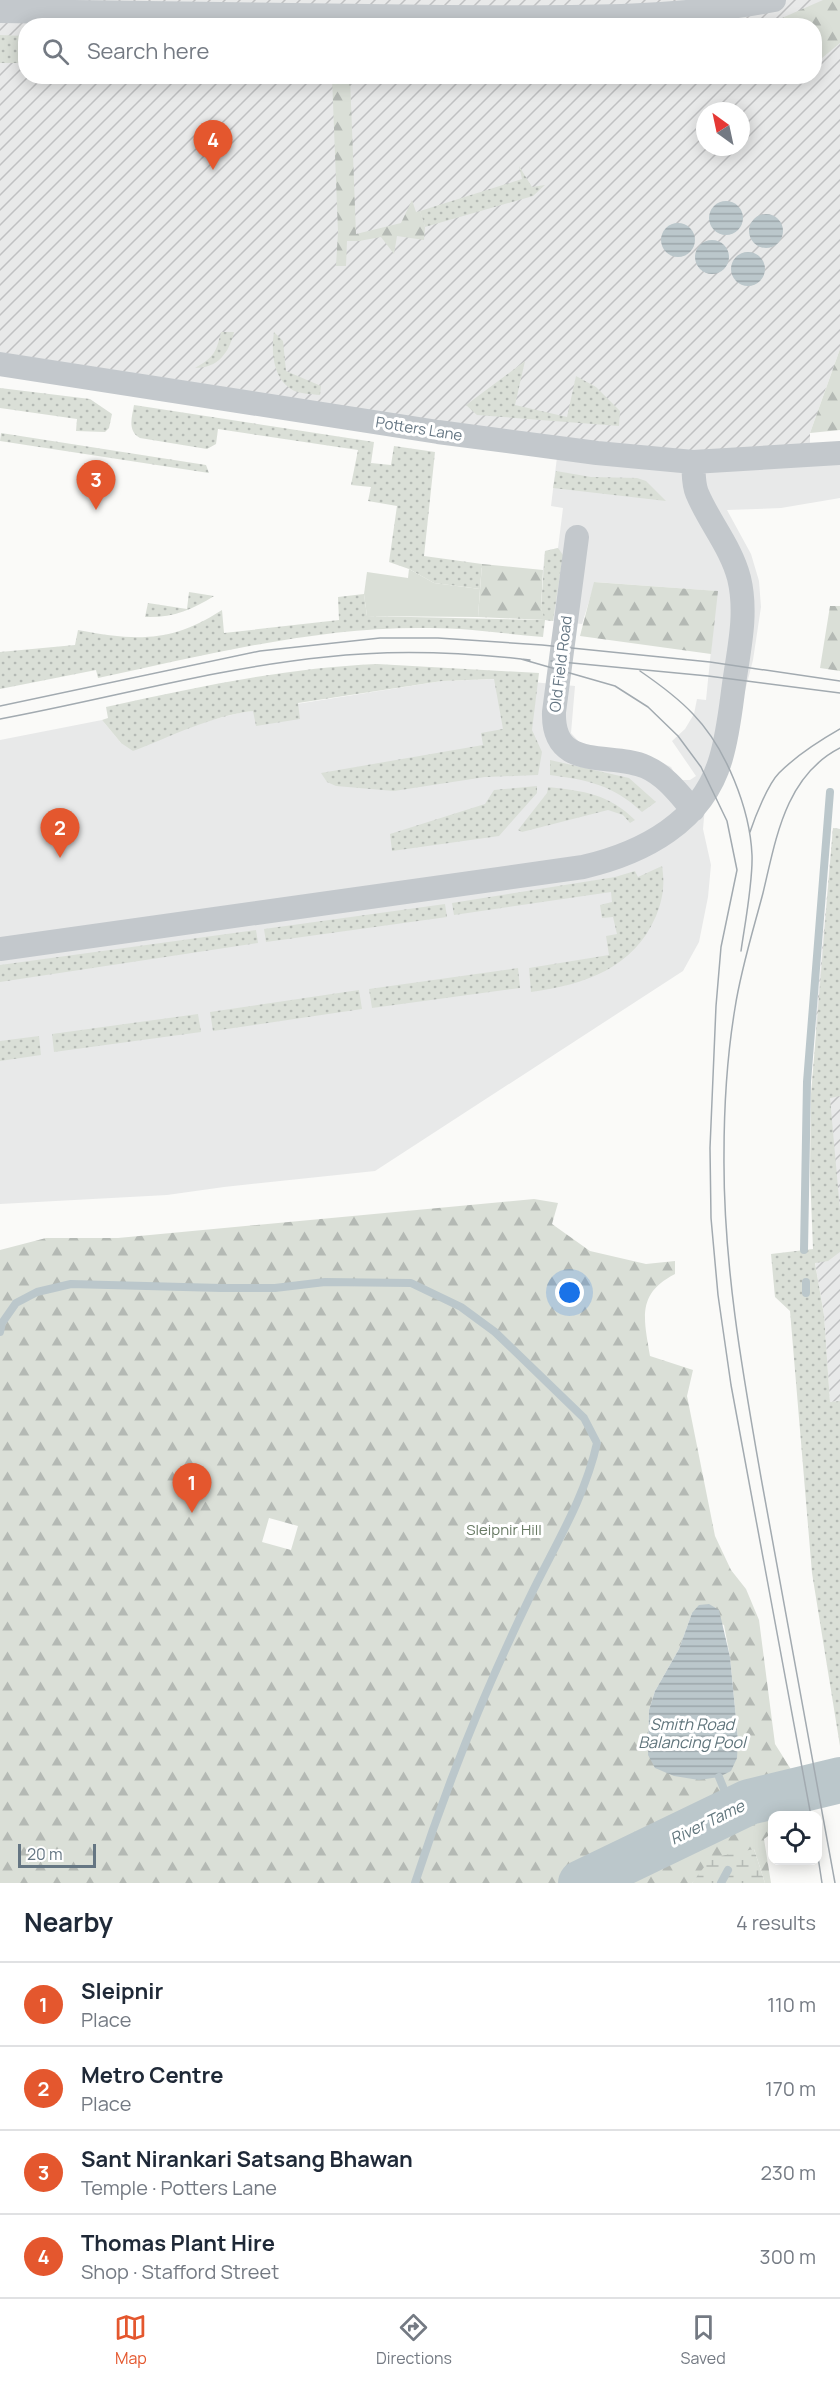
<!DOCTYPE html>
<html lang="en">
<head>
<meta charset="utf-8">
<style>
  body { margin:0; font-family:Manrope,sans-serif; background:#f2f2f3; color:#1f2937 }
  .controls { position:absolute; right:18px; bottom:18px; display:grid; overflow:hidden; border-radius:12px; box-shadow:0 3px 15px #0003 }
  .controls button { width:54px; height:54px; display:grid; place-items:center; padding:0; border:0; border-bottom:2px solid #e0e1e3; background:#fff; color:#1f2937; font:30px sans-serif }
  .compass { position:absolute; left:696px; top:102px; width:54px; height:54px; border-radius:50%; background:#fff; box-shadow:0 3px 15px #0003; rotate:327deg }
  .scale { position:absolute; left:18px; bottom:15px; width:78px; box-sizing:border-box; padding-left:6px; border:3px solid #657683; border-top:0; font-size:16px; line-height:21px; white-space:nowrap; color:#657683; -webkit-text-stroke:4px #fff; paint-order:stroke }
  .you { position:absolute; left:570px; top:1293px; width:21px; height:21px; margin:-15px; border:4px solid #fff; border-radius:50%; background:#1a73e8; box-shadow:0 0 0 9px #1a73e833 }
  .badge { display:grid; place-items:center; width:39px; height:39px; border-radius:50%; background:#e4572e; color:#fff; font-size:20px; font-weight:700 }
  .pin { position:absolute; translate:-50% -50px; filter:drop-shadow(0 2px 3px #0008) }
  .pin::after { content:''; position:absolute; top:32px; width:21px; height:18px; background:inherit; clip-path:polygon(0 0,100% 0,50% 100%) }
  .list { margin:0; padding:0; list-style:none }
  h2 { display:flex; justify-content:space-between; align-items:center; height:78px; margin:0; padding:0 24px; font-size:26px }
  h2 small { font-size:20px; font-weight:400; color:#747a83 }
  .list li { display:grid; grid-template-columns:39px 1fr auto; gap:18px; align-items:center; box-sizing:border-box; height:84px; padding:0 24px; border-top:2px solid #e0e1e3 }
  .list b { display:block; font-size:22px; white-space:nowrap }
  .list p { margin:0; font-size:20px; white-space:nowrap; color:#747a83 }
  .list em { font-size:20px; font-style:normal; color:#747a83 }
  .icon { flex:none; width:33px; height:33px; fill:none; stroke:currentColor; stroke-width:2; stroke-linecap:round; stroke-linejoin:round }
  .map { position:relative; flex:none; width:840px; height:1883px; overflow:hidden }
  .search { position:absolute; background:#fff; box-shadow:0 3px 15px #0003; left:18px; right:18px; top:18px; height:66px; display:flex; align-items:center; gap:15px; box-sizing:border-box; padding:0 21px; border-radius:24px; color:#747a83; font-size:22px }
  .sheet { height:414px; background:#fff }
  nav { display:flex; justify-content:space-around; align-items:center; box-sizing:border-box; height:84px; border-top:2px solid #e0e1e3; background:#fff; font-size:16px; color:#747a83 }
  nav a { display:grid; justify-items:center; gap:3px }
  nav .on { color:#e4572e }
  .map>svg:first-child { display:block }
  .built { fill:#e8e9e9 }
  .industrial { fill:url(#industrial-furrows); fill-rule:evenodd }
  .grass { fill:url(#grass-dots) }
  .forest { fill:url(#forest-firs); fill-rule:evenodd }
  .wetland { fill:url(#wetland-marsh) }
  .park { fill:#dadfd7 }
  .water { fill:url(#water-rules) }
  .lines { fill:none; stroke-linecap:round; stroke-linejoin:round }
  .stream { stroke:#bbc7cb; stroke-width:8 }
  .river { stroke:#bbc7cb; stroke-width:46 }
  .street { stroke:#c3c8cc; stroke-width:24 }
  .tram { stroke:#a2aab0; stroke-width:1.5 }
  .labels { text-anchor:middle; stroke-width:6; stroke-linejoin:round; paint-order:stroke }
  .street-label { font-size:15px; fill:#657683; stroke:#fff }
  .park-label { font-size:15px; fill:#687a64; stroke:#fff }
  .water-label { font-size:16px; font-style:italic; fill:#60757c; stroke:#fff }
</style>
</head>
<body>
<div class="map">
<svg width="840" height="1883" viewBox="0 0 840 1883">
  <defs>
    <pattern id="industrial-furrows" width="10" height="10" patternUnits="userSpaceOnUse" patternTransform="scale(1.5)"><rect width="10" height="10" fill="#e8e9e9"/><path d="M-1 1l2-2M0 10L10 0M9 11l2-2" fill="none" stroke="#c0c1c2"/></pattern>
    <pattern id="grass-dots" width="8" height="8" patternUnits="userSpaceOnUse" patternTransform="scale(1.5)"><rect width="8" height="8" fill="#dadfd7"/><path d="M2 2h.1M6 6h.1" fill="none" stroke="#b4b9b4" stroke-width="1.8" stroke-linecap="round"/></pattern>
    <pattern id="forest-firs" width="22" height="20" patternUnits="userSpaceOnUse" patternTransform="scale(1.5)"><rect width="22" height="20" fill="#dadfd7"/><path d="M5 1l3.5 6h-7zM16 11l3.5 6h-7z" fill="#b4b9b4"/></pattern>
    <pattern id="wetland-marsh" width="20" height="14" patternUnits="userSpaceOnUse" patternTransform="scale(1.5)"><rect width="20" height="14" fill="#dadfd7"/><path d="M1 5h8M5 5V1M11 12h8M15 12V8" fill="none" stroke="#b4b9b4"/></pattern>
    <pattern id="water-rules" width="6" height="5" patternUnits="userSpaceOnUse" patternTransform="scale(1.5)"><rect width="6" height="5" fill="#bbc7cb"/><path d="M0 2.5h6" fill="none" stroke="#9ca6aa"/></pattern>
  </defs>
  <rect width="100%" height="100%" fill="#fafaf8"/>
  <path class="built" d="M558,449L840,453V498L781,508L727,510L751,554L759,581L761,607L753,660L744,695L731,767L705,807L703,829L711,865L708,897L699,942L683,971L375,1171L224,1187L167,1195L0,1204V740L102,720L121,743L239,713L442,681L499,679L575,686L571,733L581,744L644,754L671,767L679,780H690L696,776L672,741L685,729L694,714L697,699L706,700L717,591L595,582L582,624L545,620L543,571L545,551L558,548L563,508L551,506Z"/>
  <path class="industrial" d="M44,0H840V349L810,433V455L693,462L0,364V11ZM26,26H814V76H26ZM705,111H741V147H705Z
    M833,828L840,829V1401L830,1402L824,1315L815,1262L816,1018Z"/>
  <path class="grass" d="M0,35L25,36V63H0Z
    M519,166L532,187L545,185L533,196L425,227L420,211L522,179Z
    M221,332H234C229,353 218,368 195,368C214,357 216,353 221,332Z
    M274,332L283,341L286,371L321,386L320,395C311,394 298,394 291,389C273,378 271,351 274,332Z
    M525,361L515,405L567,417L576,376L596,387L620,411L619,426L477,415L466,405Z
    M0,388L90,399L112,414L109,428L105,432L76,431L77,419L0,408Z
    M134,405L374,442L371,463L391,465L394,446L435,452L424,556L482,564L480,589L434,583L409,569L389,562L397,506L368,501L371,487L351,485L358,450L218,429L216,444L207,449L140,438C127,431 132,417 134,405Z
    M1,433L206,465L209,473L0,441Z
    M556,471L591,477L637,478L646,481L666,501L553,488Z
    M558,548L563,555L553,621L545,620L543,637C505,634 467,628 430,628C317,626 207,655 98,678L96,670L0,689V652L75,645L78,630C136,641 171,643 222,610L224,633L339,620L338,597L364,594L367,616L544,620L541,608L545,551Z
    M189,592L214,596C192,610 172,618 145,617L148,603L187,609Z
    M377,664L539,673L532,730L542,752L538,775L485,777L394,791L336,786L327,782L321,773L483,745L481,733L503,729L494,679L442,681L298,703L300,719L256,726L253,711C211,716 172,736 133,751L121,743L102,720L108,718L106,707C196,687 285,668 377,664Z
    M550,760L629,778L656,802L642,812C613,785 588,780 550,775Z
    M537,786V793L499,836L392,851L390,834L485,804L494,790Z
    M548,787C584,791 609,794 635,820L630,823L623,815L608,810L522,832L518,830L547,793Z
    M833,828L840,829V1096L830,1098L840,1210V1252L828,1261L815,1263L824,1315L830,1402L840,1401V1746L812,1573L790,1311L775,1297L771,1254L813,1249L810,1174L811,1094Z
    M662,866C665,884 663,899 656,916C634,968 584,985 531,992L529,968L609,955L606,936L617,934L613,917L602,918L600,905L612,902L611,892L454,915L452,903L615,877L635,871L638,877Z
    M445,904L447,917L266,942L264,929Z
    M256,930L258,943L0,982V965Z
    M518,968L520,988L372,1008L369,989Z
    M359,990L362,1009L213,1031L210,1012Z
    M198,1014L201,1032L54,1052L52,1034Z
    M39,1036L41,1055L0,1061V1041Z"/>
  <path class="forest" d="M823,0H840V43L815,64L814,26L766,25Z
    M332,77H350L356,234L401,223L412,200L416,212L420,211L425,227L424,240L397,236L394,254L381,237L359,241H347L346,266H336L338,232Z
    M840,349V430L810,433Z
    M482,564L543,570L541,608L545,620L478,617Z
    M594,582L718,591L711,654L580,636Z
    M830,606H840V671L820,668Z
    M534,1199L558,1203L552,1224L590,1251L646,1264L675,1261V1274C636,1294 644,1319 650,1356L693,1370L687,1396L715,1536L731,1570L746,1589L759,1620L775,1744L792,1771L799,1815L772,1816V1833L764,1839L771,1883H765L754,1849L698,1877L692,1883H0V1250L46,1238H118ZM269,1518L298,1526L291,1550L262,1542ZM692,1613L724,1625L730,1657L738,1740L648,1755L649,1710L655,1691L679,1649Z"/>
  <path class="wetland" d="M754,1849L765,1883H692L711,1858Z"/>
  <path class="park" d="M409,569L434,583L480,589L478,617L367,616L364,594L367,572L408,578Z"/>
  <path class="water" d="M709 218a17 17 0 1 1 34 0a17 17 0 1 1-34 0Z
    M749 231a17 17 0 1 1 34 0a17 17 0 1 1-34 0Z
    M661 240a17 17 0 1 1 34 0a17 17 0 1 1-34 0Z
    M695 257a17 17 0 1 1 34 0a17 17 0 1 1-34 0Z
    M731 269a17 17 0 1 1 34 0a17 17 0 1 1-34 0Z
    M709,1604L719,1610L730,1657L738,1740L737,1758L731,1771L719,1777L699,1780L674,1776L655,1768L648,1755L649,1710L655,1691L679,1649L692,1613L699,1605Z"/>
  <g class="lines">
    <path class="stream" d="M804,1250L807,1082L830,792
      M806,1282V1293
      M0,1332L2,1323L16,1303L37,1292L71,1284L221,1288H275L325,1282L411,1283L461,1307L495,1332L584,1418L597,1443C584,1501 553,1548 528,1601C484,1692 446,1787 415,1883
      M719,1777L732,1809
      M710,1820L717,1835
      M721,1883L728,1870"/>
    <path class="river" d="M581,1883L749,1802L840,1780"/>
    <path class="street" d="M0,11C148,14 296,16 444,17C554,17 666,21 774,0
      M0,364L438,432L597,453L693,462L840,453
      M577,537L554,712C552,773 612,751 646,767C666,776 679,794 693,810
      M0,949L583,867C643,853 703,822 721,758C729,731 731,704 735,677C740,644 747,611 739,578C731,547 709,522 697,493C693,484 694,471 693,462"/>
    <path class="tram" d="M521,659L615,686L648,707L678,736L701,767L727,821L737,870L721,947L716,1006L710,1148L711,1218L718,1295L731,1385L811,1816
      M551,661L708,676L840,693
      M640,671C659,684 677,697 693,714C726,748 750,809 752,855C753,882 745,923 741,951
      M0,706L260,651L380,638H438L542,645L710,662L840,681
      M0,719C108,699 216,668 326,657C394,649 462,652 530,660
      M750,832C755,817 768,784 779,773C796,756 819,741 840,729
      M818,1857L822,1883
      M835,1883C811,1749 785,1616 762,1483C743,1375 723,1265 724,1155C724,1107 727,1056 735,1008C741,969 753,931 763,893C776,839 785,776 840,748"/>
  </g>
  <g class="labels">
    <g class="street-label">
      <text transform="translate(419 429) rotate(9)" y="5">Potters Lane</text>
      <text transform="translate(561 664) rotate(-83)" y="5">Old Field Road</text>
    </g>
    <g class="park-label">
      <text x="504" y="1535">Sleipnir Hill</text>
    </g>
    <g class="water-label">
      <text x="692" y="1730">Smith Road<tspan x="692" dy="18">Balancing Pool</tspan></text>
      <text transform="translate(707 1822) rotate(-26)" y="6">River Tame</text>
    </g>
  </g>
</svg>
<div class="controls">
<button><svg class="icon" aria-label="locate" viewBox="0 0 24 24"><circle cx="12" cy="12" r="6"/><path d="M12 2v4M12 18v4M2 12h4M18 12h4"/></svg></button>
</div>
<svg class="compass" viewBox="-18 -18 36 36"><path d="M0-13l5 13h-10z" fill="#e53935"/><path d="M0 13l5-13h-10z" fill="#747a83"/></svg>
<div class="scale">20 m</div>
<div class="you"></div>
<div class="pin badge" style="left:192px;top:1513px">1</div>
<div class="pin badge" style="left:60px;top:858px">2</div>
<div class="pin badge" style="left:96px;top:510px">3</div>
<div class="pin badge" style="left:213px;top:170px">4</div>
<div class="search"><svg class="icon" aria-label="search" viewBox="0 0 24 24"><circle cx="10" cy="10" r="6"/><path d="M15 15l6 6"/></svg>Search here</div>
</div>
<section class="sheet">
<h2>Nearby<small>4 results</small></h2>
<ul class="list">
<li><span class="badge">1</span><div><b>Sleipnir</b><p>Place</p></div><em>110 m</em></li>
<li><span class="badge">2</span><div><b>Metro Centre</b><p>Place</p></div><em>170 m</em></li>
<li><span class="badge">3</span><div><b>Sant Nirankari Satsang Bhawan</b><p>Temple · Potters Lane</p></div><em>230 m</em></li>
<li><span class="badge">4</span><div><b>Thomas Plant Hire</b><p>Shop · Stafford Street</p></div><em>300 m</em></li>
</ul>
</section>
<nav>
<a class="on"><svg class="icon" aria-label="map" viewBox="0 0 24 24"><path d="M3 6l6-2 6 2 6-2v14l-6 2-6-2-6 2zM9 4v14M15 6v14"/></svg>Map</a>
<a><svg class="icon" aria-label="directions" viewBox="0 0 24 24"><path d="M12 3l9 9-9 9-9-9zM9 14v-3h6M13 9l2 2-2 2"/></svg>Directions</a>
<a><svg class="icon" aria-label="saved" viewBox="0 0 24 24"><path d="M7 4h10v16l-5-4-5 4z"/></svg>Saved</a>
</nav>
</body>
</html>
